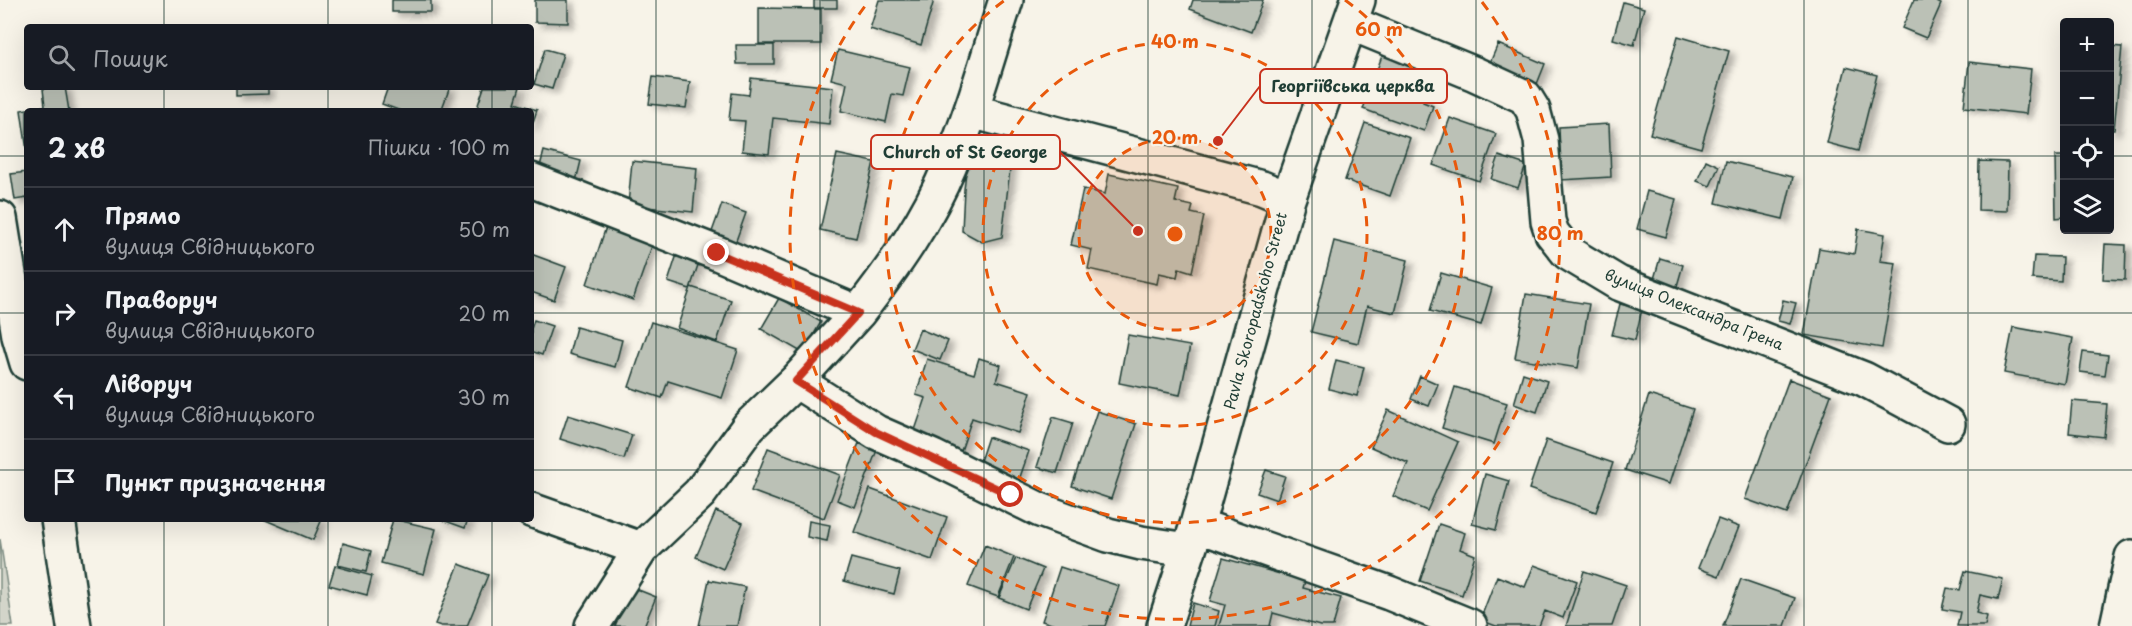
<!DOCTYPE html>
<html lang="uk">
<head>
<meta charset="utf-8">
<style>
  body { margin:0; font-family:"Playpen Sans",sans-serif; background:#20242c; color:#f1f3f6 }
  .controls { position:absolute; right:18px; top:18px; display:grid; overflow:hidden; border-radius:6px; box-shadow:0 6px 24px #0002 }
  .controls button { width:54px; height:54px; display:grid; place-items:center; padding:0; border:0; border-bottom:2px solid #363941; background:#171b24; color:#f1f3f6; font:30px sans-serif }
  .stop { position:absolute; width:18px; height:18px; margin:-14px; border:4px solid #c8321e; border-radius:50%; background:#fff }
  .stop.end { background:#c8321e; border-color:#fff; box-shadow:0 2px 6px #0008 }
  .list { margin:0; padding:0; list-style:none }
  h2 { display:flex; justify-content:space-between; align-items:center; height:78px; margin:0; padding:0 24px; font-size:26px }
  h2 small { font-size:20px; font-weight:400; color:#9ea1a6 }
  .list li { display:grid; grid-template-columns:39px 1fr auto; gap:18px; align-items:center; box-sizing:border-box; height:84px; padding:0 24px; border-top:2px solid #363941 }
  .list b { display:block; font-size:22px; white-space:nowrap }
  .list p { margin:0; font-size:20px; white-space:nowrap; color:#9ea1a6 }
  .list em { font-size:20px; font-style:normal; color:#9ea1a6 }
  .icon { flex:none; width:33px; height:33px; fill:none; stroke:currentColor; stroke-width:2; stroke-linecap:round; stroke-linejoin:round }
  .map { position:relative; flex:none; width:2132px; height:626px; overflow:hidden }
  .search { position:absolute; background:#171b24; box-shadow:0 6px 24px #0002; left:24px; top:24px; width:510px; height:66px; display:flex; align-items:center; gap:15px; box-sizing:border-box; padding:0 21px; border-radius:6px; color:#9ea1a6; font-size:22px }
  .panel { position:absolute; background:#171b24; box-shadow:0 6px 24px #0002; left:24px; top:108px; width:510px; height:414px; border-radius:6px }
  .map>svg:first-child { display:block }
  .green { fill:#d3d5ca; stroke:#79897f; stroke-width:1.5 }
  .building { fill:#bbc1b6; stroke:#1f3d34; stroke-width:1.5; filter:url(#shadow) }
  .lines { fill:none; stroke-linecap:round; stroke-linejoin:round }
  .minor-casing { stroke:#1f3d34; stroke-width:38 }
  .minor { stroke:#f7f3e8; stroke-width:33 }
  .route { stroke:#c8321e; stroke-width:8 }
  .grid { fill:none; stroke:#1f3d34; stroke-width:1.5; stroke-opacity:0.55 }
  .ring { fill:none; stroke:#e8590c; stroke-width:3; stroke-dasharray:10 8 }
  .labels { text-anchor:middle; stroke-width:4.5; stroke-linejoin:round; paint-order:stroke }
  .street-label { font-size:15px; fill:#1f3d34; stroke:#f7f3e8 }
  .centre { fill:#e8590c; stroke:#f7f3e8; stroke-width:3 }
  .ring-label { font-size:18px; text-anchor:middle; font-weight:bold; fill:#e8590c; stroke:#f7f3e8; stroke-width:4.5; stroke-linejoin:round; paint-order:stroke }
  .leader { fill:none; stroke:#c8321e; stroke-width:2 }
  .callout-dot { fill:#c8321e; stroke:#f7f3e8; stroke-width:2 }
  .callout { fill:#f7f3e8; stroke:#c8321e; stroke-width:2 }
  .callout-label { font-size:16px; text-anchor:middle; font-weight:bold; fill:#1f3d34 }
</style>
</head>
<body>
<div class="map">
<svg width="2132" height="626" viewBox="0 0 2132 626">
  <defs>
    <filter id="shadow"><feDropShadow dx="6" dy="4" stdDeviation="3" flood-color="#0004"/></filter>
  </defs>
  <rect width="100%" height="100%" fill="#f7f3e8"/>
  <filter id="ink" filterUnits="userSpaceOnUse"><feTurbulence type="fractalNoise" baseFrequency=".0167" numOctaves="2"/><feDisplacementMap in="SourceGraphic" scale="12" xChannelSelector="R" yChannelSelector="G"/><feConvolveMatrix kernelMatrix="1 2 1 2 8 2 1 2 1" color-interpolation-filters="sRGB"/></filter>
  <g filter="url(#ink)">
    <path class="green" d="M0,539L13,626H0Z"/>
    <path class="building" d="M392,0H431V12H392Z
      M535,0H568V23L535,22Z
      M814,0H837V8H814Z
      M879,0H934L921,45L870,29Z
      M1193,0H1263L1251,32L1190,9Z
      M1914,0H1933L1941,4L1926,38L1902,28Z
      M1623,2L1644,8L1634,45L1613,39Z
      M759,8L821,9V44H759Z
      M1678,36L1729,51L1701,148L1650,134Z
      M1498,44L1545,64L1537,84L1489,65Z
      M736,45H774V64H737Z
      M2110,46L2122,47L2114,130H2110Z
      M545,49L563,54L552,89L534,84Z
      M838,50L910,67L903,96L892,94L886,122L841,111L847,83L831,79Z
      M1383,53L1434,72L1423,102L1433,106L1424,131L1363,109Z
      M1969,62L2031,69L2026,114L1964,107Z
      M1846,67L1877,75L1858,151L1827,143Z
      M653,77L690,82L686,108L649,104Z
      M751,78L833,87L829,124L773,118L769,154L742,151L745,121L729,120L732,93L749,95Z
      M54,87H65L69,111H27V151L21,110L45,106L43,89Z
      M236,87H268V94L236,95Z
      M388,87H450L441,111H401L382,104Z
      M484,87H520L515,103L537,110L531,128V111H476Z
      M1450,118L1496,134L1479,181L1433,165Z
      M1365,123L1410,138L1390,196L1345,180Z
      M1609,124L1611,177L1561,180L1559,127Z
      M544,151L581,161L576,181L539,170Z
      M990,151L1011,161L1002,237L982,242L962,231L964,189L968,156Z
      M837,154L874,162L856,238L820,230Z
      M1499,156L1526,165L1518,188L1491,179Z
      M2055,156H2064V217L2056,218Z
      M1706,160L1719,166L1710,186L1697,181Z
      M632,161L697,168L693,212L628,205Z
      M1726,161L1793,177L1783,219L1716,203Z
      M1979,161L2008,162L2007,211L1978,210Z
      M27,172V198L15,200L11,174Z
      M1109,174L1178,189L1175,202L1193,206L1191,213L1204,216L1192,272L1179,268L1177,277L1159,273L1157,284L1088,269L1092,250L1071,245L1083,189L1105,194Z
      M1647,191L1676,199L1666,237L1637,229Z
      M722,204L746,213L733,249L709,240Z
      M606,227L653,243L633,300L587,284Z
      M1858,229L1885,234L1880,261L1896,263L1882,348L1804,335L1819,248L1854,254Z
      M1334,241L1408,260L1395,313L1367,306L1358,343L1311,332Z
      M2105,244L2126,245L2125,280L2103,279Z
      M678,251L700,259L690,289L668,282Z
      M531,254L566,267L554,300L531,292Z
      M2034,256L2062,257L2061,281L2032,279Z
      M1660,258L1683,265L1675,293L1652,286Z
      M1441,273L1492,288L1481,325L1430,311Z
      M691,287L731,300L717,342L677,328Z
      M1526,294L1589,304L1578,368L1515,358Z
      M779,298L821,322L803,353L761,329Z
      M1783,300L1796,303L1790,324L1778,321Z
      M1620,304L1642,309L1635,340L1612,335Z
      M534,320L552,326L542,355L531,351V329Z
      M651,322L738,350L722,398L668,381L662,398L629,387Z
      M576,327L622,340L615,367L569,354Z
      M2013,327L2073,338L2065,384L2004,373Z
      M920,329L948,341L940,360L912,349Z
      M1128,335L1190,346L1180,395L1119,383Z
      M2083,352L2108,355L2105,375L2080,372Z
      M979,358L1001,365L996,381L1031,392L1018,433L972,418L961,451L913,436L926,398L916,395L927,359L974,374Z
      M1336,360L1364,367L1357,396L1329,389Z
      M1523,373L1547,381L1537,412L1514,404Z
      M1420,376L1438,384L1429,406L1411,399Z
      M1789,379L1831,395L1787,514L1745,499Z
      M1455,387L1507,403L1494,444L1442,428Z
      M1649,395L1693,409L1669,484L1625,470Z
      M2072,401L2107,404L2104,437L2069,433Z
      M1388,410L1458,442L1427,511L1393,496L1408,463L1371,447Z
      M1097,411L1136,424L1111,499L1072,486Z
      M568,415L632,435L624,459L560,439Z
      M1053,417L1073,423L1057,473L1037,467Z
      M988,437L1029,451L1019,480L978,467Z
      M1546,440L1613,463L1596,512L1529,489Z
      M859,443L877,450L855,507L837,500Z
      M768,448L840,475L824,518L751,491Z
      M1266,470L1285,476L1277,500L1257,493Z
      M1485,474L1509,481L1496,530L1472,524Z
      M870,489L947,517L932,560L854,532Z
      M716,511L743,523L723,569L696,557Z
      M263,519H322L313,540Z
      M393,519L436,529L424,574L381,563Z
      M440,519H468L465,528Z
      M1718,519L1739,527L1719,576L1698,568Z
      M809,521L830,525L827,541L807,537Z
      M1439,524L1465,533L1460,549L1475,555L1462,595L1420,581Z
      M343,543L371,551L366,572L338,565Z
      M985,545L1014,557L998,597L968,586Z
      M851,558L900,571L894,594L844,581Z
      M1016,558L1043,569L1026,609L999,598Z
      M1223,558L1305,581L1303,588L1341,598L1333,626H1320L1273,613L1270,626H1219L1225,605L1210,601Z
      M459,564L488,575L467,626H441L435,624Z
      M1534,565L1577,581L1563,618L1545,611L1539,626H1496L1480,620L1497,576L1525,587Z
      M335,566L372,576L367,595L329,585Z
      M1060,567L1119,586L1105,626H1058L1042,621Z
      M1584,571L1626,585L1612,626H1566Z
      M1965,571L2003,579L1998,599L1980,595L1976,613L1987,616L1985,626H1957L1960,612L1942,609L1947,588L1960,590Z
      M1741,579L1795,598L1785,626H1723Z
      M709,580L745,587L737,626H699Z
      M631,587L656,597L644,626H615Z
      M1193,603L1219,611L1215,626H1187Z"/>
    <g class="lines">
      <defs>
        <path id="minor" d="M1350,23L1475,74L1525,97L1533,110L1541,140L1548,221L1552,233L1568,253L1618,283L1864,379L1948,424
          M971,111L1262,188L1288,199
          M531,180L717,253L858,313L796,381L749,426L700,493L641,549
          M0,218L19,336L27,363
          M858,313C894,267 928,219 950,165C973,112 988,55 1006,0
          M796,381L876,432L933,457L1040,510L1108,535L1141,543L1188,550
          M531,510L641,549L592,626
          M58,519L74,626
          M1197,525L1389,593L1470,626
          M1164,626L1197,525L1288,199L1358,0
          M2117,626L2132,557"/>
      </defs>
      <use href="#minor" class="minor-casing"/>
      <use href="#minor" class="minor"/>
    </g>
  </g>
  <g class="lines" filter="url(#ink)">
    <path class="route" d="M717,253L858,313L796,381L876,432L1011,495"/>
  </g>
  <path class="grid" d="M164,0V27M328,0V27M492,0V27M656,0V626M820,0V626M984,0V626M1148,0V626M1312,0V626M1476,0V626M1640,0V626M1804,0V626M1968,0V626M164,87V111M328,87V111M492,87V111M0,156H27M531,156H2064M2110,156H2132M0,313H27M531,313H2132M0,470H27M531,470H2132M164,519V626M328,519V626M492,519V626"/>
  <circle cx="1175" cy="234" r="96" fill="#e8590c" fill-opacity=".12"/>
  <g class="ring">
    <circle cx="1175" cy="234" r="96"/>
    <circle cx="1175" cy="234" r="192"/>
    <path d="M1345 0A289 289 0 1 1 1005 0"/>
    <path d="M1482 2A385 385 0 1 1 868 2"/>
  </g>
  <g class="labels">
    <g class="street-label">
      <text transform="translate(1694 310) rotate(22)" y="5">вулиця Олександра Грена</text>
      <text transform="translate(1256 311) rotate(-75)" y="5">Pavla Skoropadskoho Street</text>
    </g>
  </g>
  <circle cx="1175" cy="234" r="9" class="centre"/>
  <g class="ring-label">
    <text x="1379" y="36">60 m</text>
    <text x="1175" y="48">40 m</text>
    <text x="1175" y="144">20 m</text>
    <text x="1560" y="240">80 m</text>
  </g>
  <path class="leader" d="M1218 141L1260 86M1138 231L1060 152"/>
  <g class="callout-dot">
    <circle cx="1218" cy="141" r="6"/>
    <circle cx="1138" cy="231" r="6"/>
  </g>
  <g class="callout">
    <rect x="1260" y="69" width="187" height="34" rx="6"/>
    <rect x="871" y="135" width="189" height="34" rx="6"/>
  </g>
  <g class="callout-label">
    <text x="1353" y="92">Георгіївська церква</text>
    <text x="965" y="158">Church of St George</text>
  </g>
</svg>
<div class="controls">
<button>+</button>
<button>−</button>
<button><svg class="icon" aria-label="locate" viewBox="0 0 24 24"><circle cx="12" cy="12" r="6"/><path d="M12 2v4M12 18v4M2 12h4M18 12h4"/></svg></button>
<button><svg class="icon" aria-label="layers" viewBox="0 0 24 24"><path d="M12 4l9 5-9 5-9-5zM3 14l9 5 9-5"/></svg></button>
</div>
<div class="stop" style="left:1011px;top:495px"></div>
<div class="stop end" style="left:717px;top:253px"></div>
<div class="search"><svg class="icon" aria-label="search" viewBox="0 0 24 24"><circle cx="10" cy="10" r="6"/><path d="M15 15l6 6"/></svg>Пошук</div>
<section class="panel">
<h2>2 хв<small>Пішки · 100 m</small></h2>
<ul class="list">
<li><svg class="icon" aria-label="ahead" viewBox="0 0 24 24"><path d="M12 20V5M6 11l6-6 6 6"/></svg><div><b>Прямо</b><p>вулиця Свідницького</p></div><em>50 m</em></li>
<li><svg class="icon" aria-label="right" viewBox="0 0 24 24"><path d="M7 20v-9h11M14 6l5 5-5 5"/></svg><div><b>Праворуч</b><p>вулиця Свідницького</p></div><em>20 m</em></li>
<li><svg class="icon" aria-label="left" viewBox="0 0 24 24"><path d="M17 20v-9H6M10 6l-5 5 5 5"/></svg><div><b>Ліворуч</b><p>вулиця Свідницького</p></div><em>30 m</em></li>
<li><svg class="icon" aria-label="arrive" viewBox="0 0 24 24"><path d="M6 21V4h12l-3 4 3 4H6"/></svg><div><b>Пункт призначення</b></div></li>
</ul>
</section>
</div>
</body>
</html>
